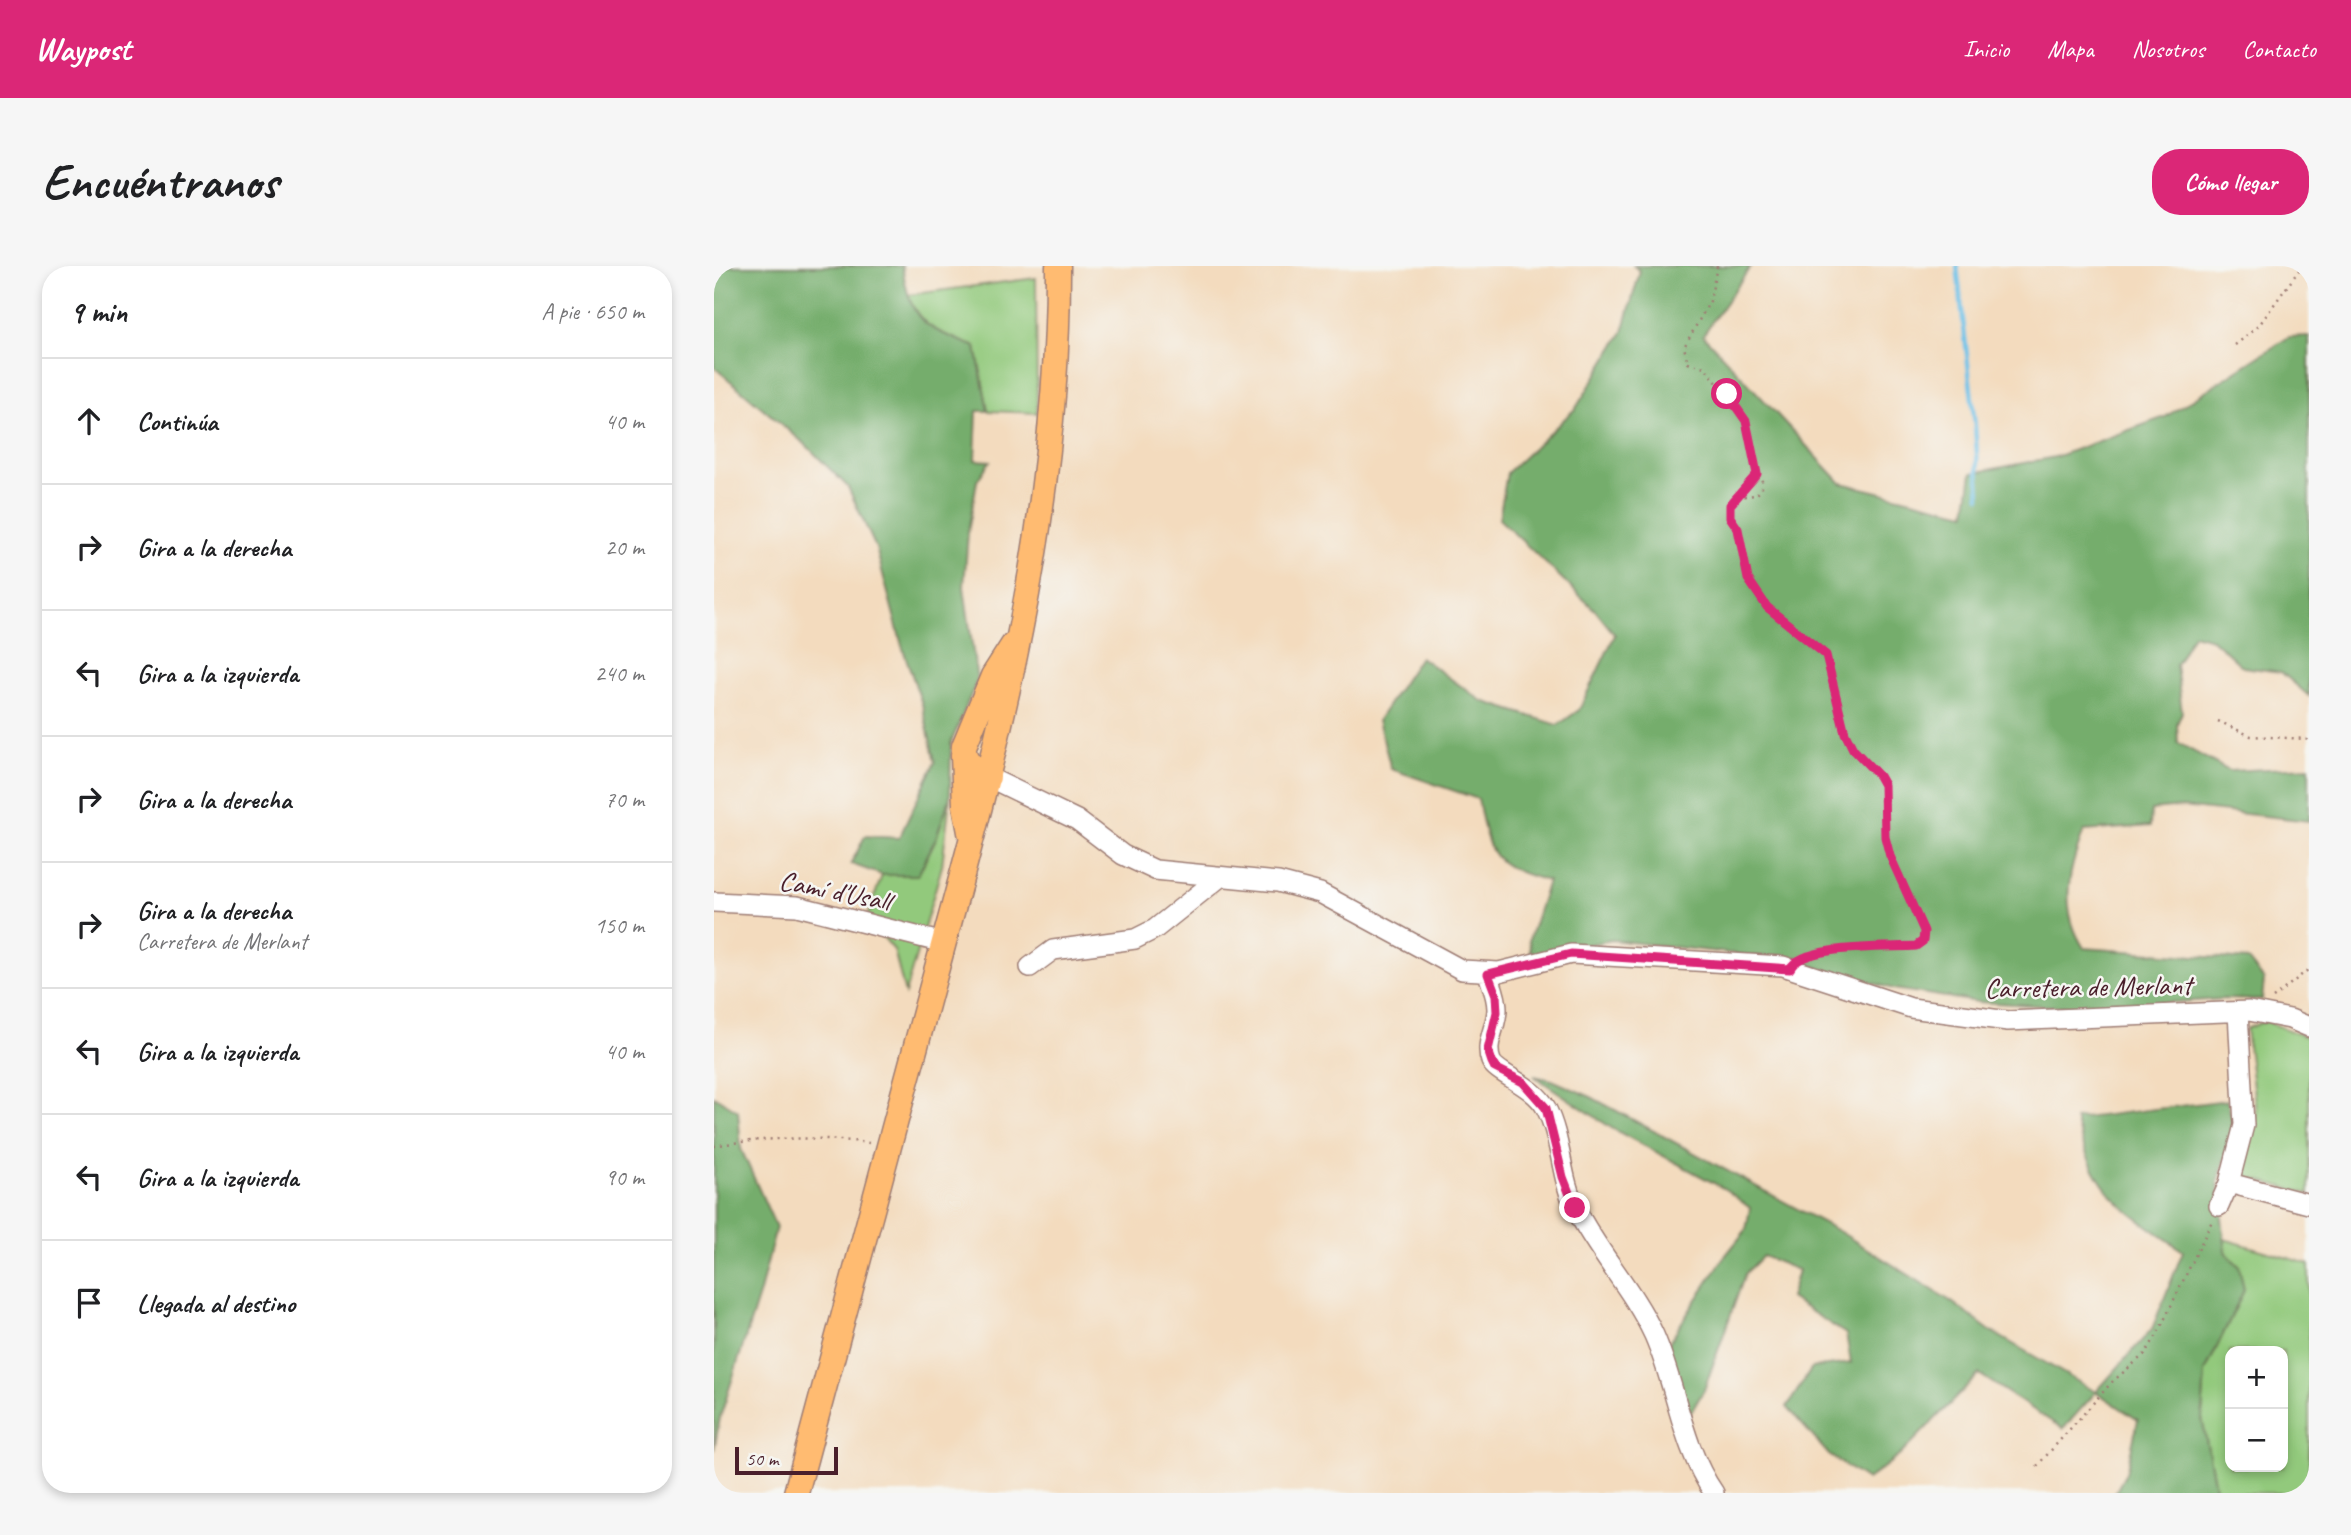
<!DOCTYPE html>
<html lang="es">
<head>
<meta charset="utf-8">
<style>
  body { margin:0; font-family:Caveat,sans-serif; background:#f6f6f6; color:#202124 }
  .controls { position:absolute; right:21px; bottom:21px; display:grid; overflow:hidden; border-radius:14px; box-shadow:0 4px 10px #0003 }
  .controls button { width:63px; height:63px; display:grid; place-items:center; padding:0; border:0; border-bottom:2px solid #e0e0e0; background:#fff; color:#202124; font:35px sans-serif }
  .scale { position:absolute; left:21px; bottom:18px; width:103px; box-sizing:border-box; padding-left:7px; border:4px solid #4a1f2b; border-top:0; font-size:19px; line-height:24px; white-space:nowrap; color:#4a1f2b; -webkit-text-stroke:5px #f6f6f2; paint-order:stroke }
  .stop { position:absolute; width:21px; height:21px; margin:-16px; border:5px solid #db2777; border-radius:50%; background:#fff }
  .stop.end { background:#db2777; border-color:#fff; box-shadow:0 2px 7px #0008 }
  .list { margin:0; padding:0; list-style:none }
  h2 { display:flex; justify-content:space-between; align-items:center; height:91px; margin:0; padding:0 28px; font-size:30px }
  h2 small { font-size:23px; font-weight:400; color:#757577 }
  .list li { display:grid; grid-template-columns:46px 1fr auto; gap:21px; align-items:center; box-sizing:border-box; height:126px; padding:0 28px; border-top:2px solid #e0e0e0 }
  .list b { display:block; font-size:26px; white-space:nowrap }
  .list p { margin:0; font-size:23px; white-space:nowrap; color:#757577 }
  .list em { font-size:23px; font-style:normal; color:#757577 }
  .icon { flex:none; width:38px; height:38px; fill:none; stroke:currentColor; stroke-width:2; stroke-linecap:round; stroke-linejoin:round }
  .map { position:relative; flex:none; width:1595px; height:1227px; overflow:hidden; border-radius:28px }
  header { display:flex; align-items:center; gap:42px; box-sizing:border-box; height:98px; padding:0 35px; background:#db2777; color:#fff }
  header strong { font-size:33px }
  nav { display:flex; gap:38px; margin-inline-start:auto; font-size:24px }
  .intro { display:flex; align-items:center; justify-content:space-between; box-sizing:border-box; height:168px; padding:0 42px }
  h1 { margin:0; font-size:49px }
  .button { padding:18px 32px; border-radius:28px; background:#db2777; color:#fff; font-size:24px; font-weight:700 }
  main { display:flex; gap:42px; padding:0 42px }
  aside { flex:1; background:#fff; border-radius:28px; box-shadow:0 4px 10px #0003 }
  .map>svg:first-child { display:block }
  .green { fill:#92c97c; stroke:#6e7454; stroke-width:2; fill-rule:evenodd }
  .forest { fill:#75ad6c; stroke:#60664c; stroke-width:2 }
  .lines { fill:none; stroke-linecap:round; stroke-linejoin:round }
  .stream { stroke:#6bc0e7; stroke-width:4.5 }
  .minor-casing { stroke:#9e7d74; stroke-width:22 }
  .major-casing { stroke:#9e7d74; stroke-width:27 }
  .path { stroke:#9e7d74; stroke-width:2.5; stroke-dasharray:2 5; stroke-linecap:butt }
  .minor { stroke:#fff; stroke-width:19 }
  .major { stroke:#ffbb71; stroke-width:24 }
  .route { stroke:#db2777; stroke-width:9 }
  .labels { text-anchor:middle; stroke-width:5; stroke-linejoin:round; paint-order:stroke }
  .street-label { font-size:28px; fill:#4a1f2b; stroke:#f6f6f2 }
</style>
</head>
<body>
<header>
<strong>Waypost</strong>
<nav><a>Inicio</a><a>Mapa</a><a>Nosotros</a><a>Contacto</a></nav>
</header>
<div class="intro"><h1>Encuéntranos</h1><a class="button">Cómo llegar</a></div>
<main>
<aside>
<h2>9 min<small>A pie · 650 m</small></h2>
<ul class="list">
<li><svg class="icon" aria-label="ahead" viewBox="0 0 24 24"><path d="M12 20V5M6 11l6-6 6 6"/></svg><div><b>Continúa</b></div><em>40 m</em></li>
<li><svg class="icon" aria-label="right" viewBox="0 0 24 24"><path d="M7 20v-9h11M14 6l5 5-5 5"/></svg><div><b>Gira a la derecha</b></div><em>20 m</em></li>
<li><svg class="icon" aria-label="left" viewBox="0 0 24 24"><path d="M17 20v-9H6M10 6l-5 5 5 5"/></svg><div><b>Gira a la izquierda</b></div><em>240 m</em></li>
<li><svg class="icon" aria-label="right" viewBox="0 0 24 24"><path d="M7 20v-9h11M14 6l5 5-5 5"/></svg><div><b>Gira a la derecha</b></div><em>70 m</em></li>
<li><svg class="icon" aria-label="right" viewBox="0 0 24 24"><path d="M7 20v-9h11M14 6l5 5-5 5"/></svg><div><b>Gira a la derecha</b><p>Carretera de Merlant</p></div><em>150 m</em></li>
<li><svg class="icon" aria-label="left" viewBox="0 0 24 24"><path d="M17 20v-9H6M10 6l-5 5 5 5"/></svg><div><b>Gira a la izquierda</b></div><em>40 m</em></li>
<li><svg class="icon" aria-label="left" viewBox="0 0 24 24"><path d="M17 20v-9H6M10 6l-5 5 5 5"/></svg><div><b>Gira a la izquierda</b></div><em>90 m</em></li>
<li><svg class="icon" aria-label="arrive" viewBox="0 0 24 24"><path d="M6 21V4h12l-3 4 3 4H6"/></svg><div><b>Llegada al destino</b></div></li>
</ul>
</aside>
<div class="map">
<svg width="1595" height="1227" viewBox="0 0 1595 1227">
  <rect width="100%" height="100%" fill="#f6f6f2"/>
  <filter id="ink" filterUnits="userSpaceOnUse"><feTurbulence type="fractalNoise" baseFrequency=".0143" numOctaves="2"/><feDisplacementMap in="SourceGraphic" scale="14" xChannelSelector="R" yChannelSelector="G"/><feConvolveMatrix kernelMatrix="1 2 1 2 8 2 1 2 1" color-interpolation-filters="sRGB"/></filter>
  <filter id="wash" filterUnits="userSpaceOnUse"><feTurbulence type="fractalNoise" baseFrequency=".00686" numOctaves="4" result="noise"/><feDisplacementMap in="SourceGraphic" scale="28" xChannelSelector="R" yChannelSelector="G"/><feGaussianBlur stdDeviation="1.57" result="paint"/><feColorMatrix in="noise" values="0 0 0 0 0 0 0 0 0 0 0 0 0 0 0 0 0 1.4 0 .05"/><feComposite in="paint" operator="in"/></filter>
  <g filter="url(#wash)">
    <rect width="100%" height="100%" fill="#f3dbbe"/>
    <path class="green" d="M322,12L323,147L274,145L262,81C227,67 209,66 193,29Z
      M236,531L228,600L191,728L180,684L154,653V649L168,609H204L222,572Z
      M1551,755L1595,772V928L1529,910L1542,846L1532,763Z
      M1510,973L1595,998V1227H1502L1488,1152L1491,1106L1530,1024L1525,1000L1512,987ZM1516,1085H1569V1201H1516Z"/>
    <path class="forest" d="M0,0H188C198,59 209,60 262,81L274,145H263L261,194L276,195L263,215L254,266L250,321L263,414L237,477L236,531L222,572L204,609H168L137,598L151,570L185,572L221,496L208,438L188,380L162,282L134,221L92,179L0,101Z
      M920,0H1037L989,69L1127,217L1252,247L1258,207L1341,191L1451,151L1575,71L1595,70V430L1567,406L1529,401L1498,373L1479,368L1462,399L1468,446L1463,458L1464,477L1515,505L1595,501V555L1468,541L1437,544L1436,560L1370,565C1354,605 1345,644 1370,682L1534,694L1550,714L1548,734L1510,733L1372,742L1264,736L1180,723L1076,694L898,674L817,689L815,674L834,615C776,599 775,590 764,533L677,503L664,454L706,391L768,435L844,459L865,444L901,369L881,344L785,253L793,207L862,142L909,66L926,5Z
      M820,810L838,814L877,831L1128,967L1238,1036L1275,1064L1382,1126L1438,1063L1469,985C1407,940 1382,931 1361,853L1513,834L1520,860L1504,916L1512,987L1525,1000L1530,1024L1491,1106L1488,1152L1502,1227H1401L1412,1207L1424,1154L1382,1126L1349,1163L1265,1108L1186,1189L1153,1214L1115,1189L1073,1141L1098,1102L1137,1097L1132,1068L1076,1032L1084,1004L1049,990L1031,1008L990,1124L964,1168L946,1090L1011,990L1032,964L1036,942L1011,923L899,863Z
      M0,830L24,845L27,883L62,961L46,1026L6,1152L0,1184Z"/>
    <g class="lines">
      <path class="stream" d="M1243,0L1261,160L1266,231"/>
    </g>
  </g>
  <g filter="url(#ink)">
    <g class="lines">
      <defs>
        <path id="minor" d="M274,511L363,554L409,589L441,604L564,616L606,627L748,704L785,706L857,688L1069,700L1197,742L1294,755L1535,745L1576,753L1595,761
          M0,636L83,640L230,677
          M316,701L339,684L421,673L441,663L505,612
          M774,708C778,720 783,730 783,743C783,761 770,777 777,795C782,808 820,819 832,842C848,873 846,912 862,943C884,987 920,1025 940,1069C963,1121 967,1179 1000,1227
          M1524,746L1530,859L1515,917L1595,938
          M1505,940L1515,917"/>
        <path id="major" d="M249,489L251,539L256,566
          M274,511C262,503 248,496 250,480L279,410L299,379
          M82,1227C128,1058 173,889 218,720C284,479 345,253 344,0"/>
      </defs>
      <use href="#minor" class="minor-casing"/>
      <use href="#major" class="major-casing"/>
      <path class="path" d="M1003,0L996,35L970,81L974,97L991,101L1032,155L1043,208L1016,239V251L1024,263L1034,313L1053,341L1112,389L1131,467L1139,483L1165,510L1170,519L1171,571L1176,590L1210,665L1209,675L1202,680L1115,684L1091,690
        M1521,79L1543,62L1588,0
        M1023,231L1042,229L1048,223V215L1043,208
        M1504,455L1537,470L1592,473L1595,477
        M1559,732L1595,703
        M0,880C52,871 103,870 155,877
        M1323,1200L1398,1116L1431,1088L1443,1069L1498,955"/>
      <use href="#minor" class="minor"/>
      <use href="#major" class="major"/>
    </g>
  </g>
  <g class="lines" filter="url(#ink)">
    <path class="route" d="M861,942L849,911L832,842L809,816L781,802L778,796L774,784L783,746L782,729L774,708L857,688L1076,703C1087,678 1175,682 1202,680L1209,675L1210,665L1176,590L1171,571L1170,519L1165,510L1139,483L1131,467L1112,389L1053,341L1034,313L1024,263L1016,251V239L1043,208L1032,155L1013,128"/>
  </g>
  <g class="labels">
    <g class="street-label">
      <text transform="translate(121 624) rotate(11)" y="10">Camí d'Usall</text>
      <text transform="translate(1374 720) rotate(-1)" y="10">Carretera de Merlant</text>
    </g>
  </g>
</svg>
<div class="controls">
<button>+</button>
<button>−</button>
</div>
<div class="scale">50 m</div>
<div class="stop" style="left:1013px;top:128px"></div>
<div class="stop end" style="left:861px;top:942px"></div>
</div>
</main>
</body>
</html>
